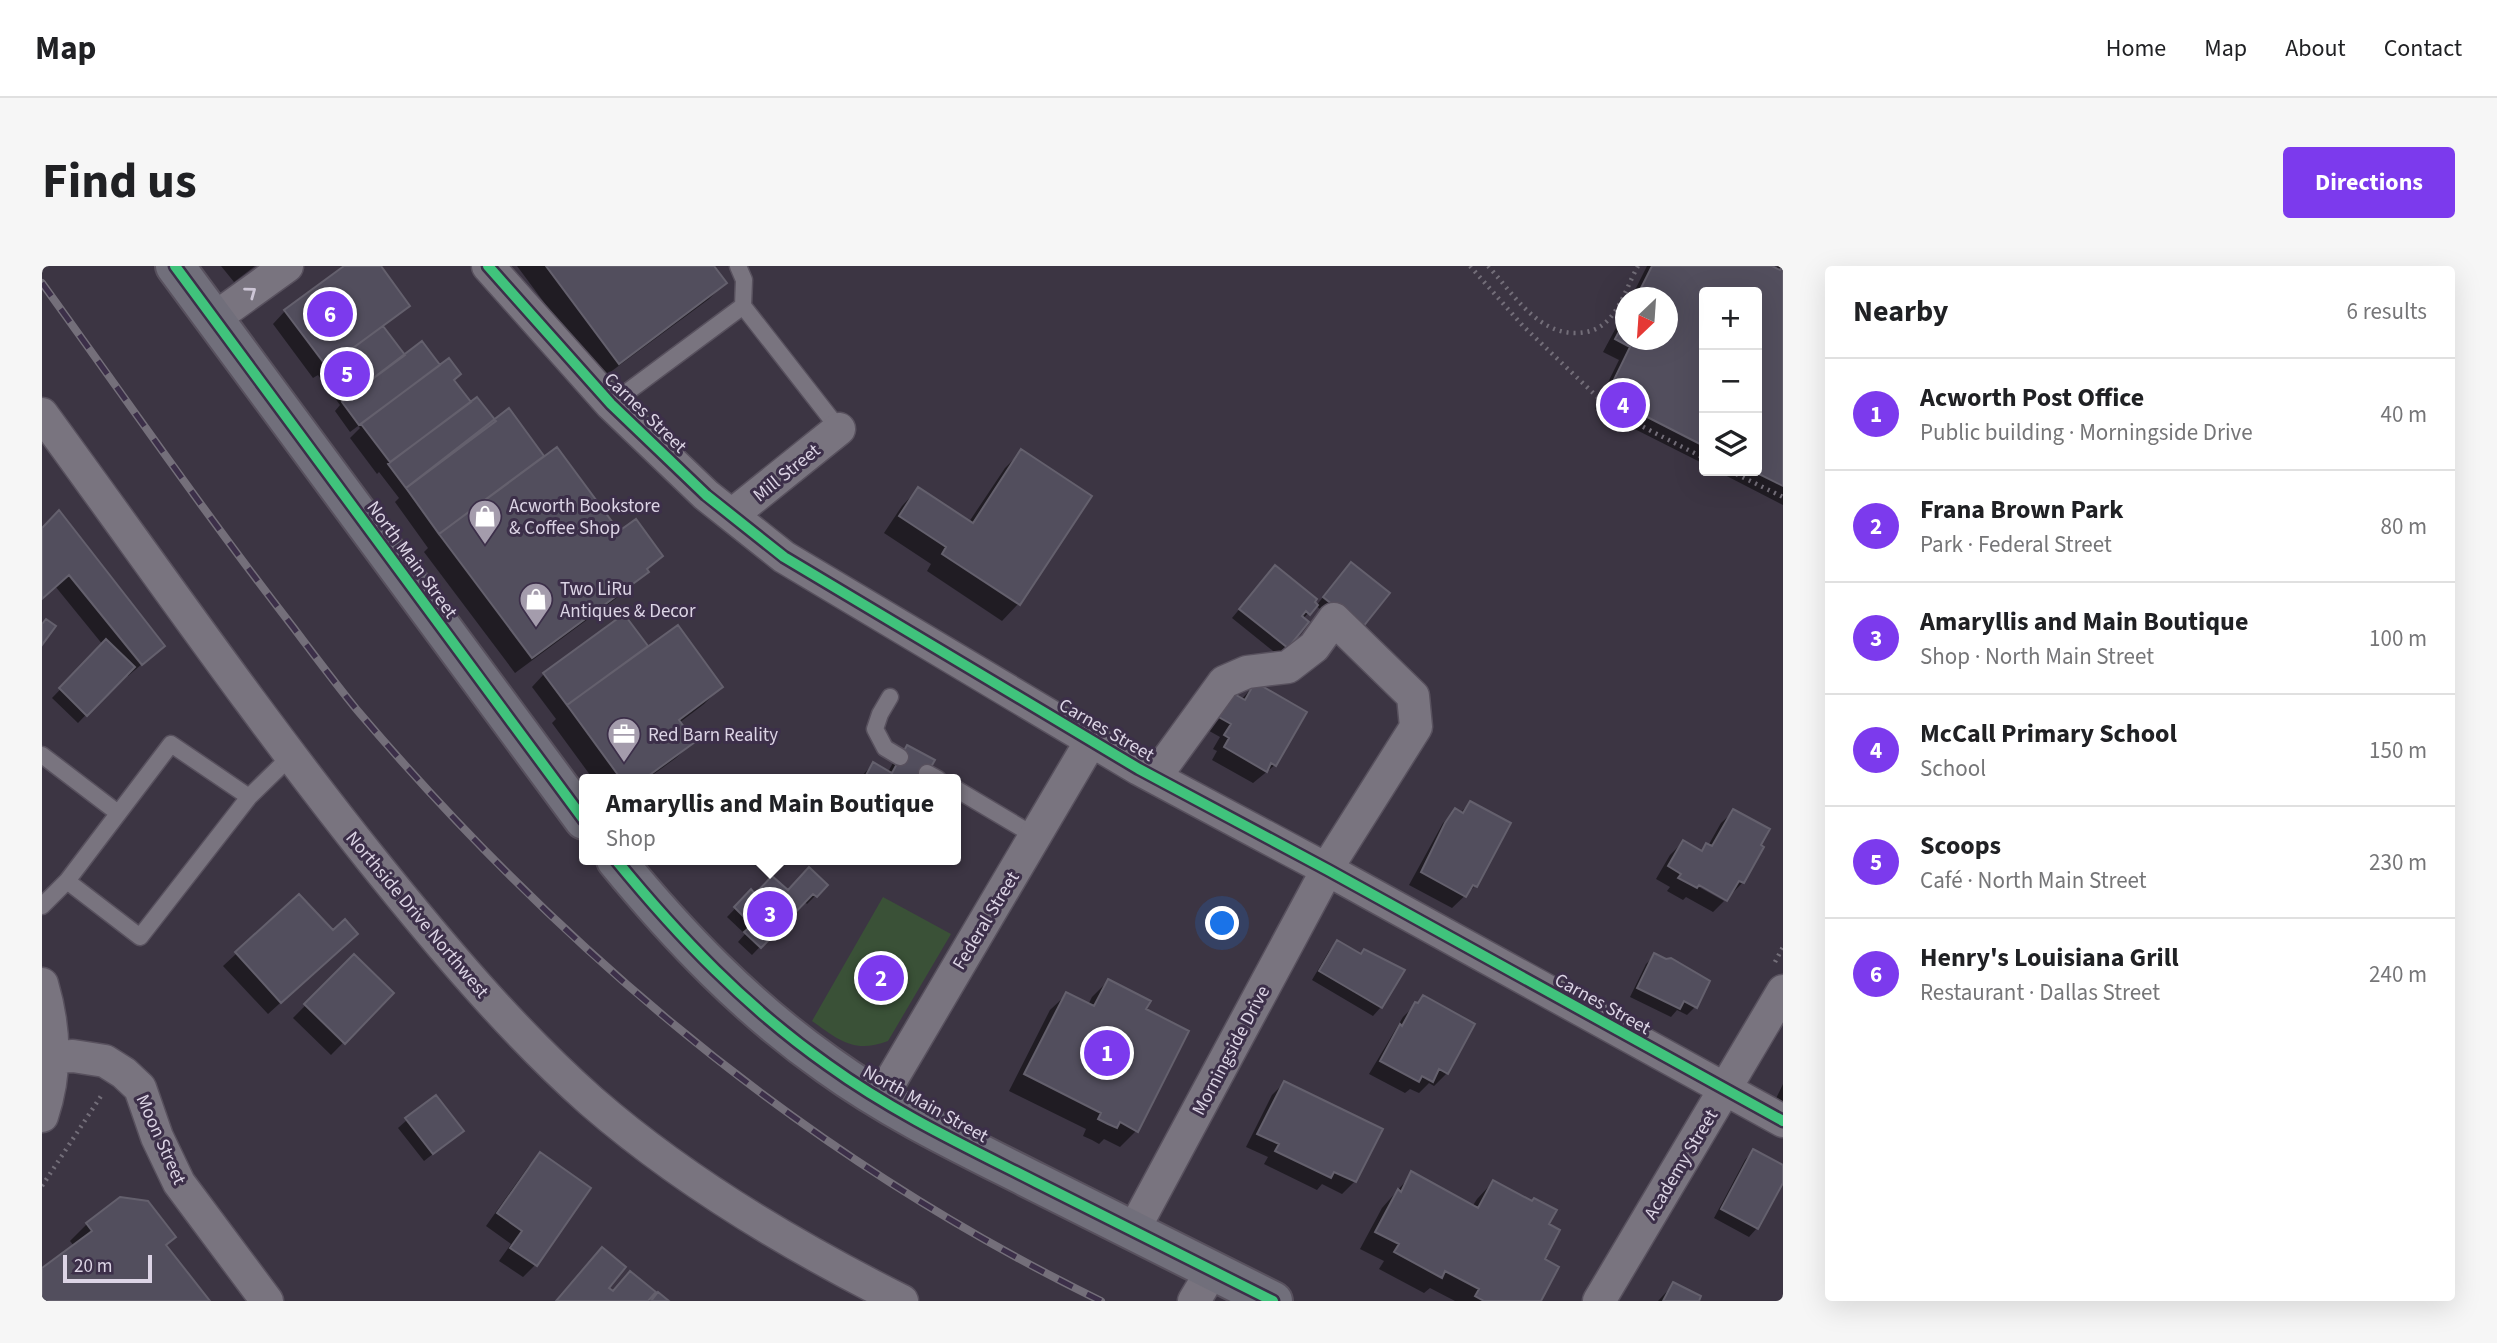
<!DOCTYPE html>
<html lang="en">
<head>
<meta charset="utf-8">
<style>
  body { margin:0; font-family:"Source Sans 3",sans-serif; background:#f6f6f6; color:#202124 }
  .controls { position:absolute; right:21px; top:21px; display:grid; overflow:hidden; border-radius:7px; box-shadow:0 7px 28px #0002 }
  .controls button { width:63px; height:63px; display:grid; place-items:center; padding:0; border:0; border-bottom:2px solid #e0e0e0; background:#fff; color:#202124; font:35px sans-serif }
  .compass { position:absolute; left:1573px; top:21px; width:63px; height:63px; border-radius:50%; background:#fff; box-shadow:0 7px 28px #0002; rotate:205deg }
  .scale { position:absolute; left:21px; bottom:18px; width:89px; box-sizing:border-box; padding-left:7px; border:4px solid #dcd4e5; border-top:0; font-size:19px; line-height:24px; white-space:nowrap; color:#dcd4e5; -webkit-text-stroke:5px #3c2f49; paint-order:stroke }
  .you { position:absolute; left:1181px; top:658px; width:24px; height:24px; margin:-18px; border:5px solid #fff; border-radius:50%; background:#1a73e8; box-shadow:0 0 0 10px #1a73e833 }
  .badge { display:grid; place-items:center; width:46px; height:46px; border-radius:50%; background:#7c3aed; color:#fff; font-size:23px; font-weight:700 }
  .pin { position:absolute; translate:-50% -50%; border:4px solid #fff; box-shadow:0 2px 7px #0006 }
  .popup { position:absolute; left:537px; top:508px; width:382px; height:91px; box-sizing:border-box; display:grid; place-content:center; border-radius:7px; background:#fff; filter:drop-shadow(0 2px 5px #0005); font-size:23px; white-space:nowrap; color:#757577 }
  .popup b { font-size:26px; color:#202124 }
  .popup::after { content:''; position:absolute; left:50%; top:100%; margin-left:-14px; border:14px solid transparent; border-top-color:#fff }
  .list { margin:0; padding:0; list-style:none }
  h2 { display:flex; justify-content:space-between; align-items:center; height:91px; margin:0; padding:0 28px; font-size:30px }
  h2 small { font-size:23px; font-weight:400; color:#757577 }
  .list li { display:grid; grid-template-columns:46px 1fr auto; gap:21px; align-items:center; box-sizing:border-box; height:112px; padding:0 28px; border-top:2px solid #e0e0e0 }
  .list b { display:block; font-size:26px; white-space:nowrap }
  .list p { margin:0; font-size:23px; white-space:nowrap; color:#757577 }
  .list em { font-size:23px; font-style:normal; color:#757577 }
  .icon { flex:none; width:38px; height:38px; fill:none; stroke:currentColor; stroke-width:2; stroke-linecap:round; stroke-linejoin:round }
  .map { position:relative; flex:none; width:1741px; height:1035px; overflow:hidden; border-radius:7px }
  header { display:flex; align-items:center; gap:42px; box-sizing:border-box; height:98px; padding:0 35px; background:#fff; border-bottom:2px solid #e0e0e0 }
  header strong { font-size:33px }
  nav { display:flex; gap:38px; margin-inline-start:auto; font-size:24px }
  .intro { display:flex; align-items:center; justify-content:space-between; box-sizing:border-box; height:168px; padding:0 42px }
  h1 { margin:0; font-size:49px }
  .button { padding:18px 32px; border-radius:7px; background:#7c3aed; color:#fff; font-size:24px; font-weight:700 }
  main { display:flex; gap:42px; padding:0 42px }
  aside { flex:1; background:#fff; border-radius:7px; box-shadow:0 7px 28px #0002 }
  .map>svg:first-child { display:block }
  .green { fill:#3a5137 }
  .shadow { fill:#0007 }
  .building { fill:#524e5d; stroke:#64606d; stroke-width:2 }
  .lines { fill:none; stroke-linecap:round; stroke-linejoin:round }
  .lane-casing { stroke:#58515e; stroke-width:19 }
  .street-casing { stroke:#58515e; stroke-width:35 }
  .secondary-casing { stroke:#58515e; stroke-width:42 }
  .path { stroke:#736e79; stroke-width:4.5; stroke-dasharray:2 5; stroke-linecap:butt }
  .lane { stroke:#79747f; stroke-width:16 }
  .street { stroke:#79747f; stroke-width:32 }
  .secondary { stroke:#716f7b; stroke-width:38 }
  .rail-casing { stroke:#746f7a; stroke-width:8 }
  .rail { stroke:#3c2f49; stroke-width:5; stroke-dasharray:16; stroke-linecap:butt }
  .cycleway-casing { stroke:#3c2f49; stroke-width:15 }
  .cycleway { stroke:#40c37c; stroke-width:10 }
  .oneway { stroke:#cdc6d6 }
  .labels { text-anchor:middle; stroke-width:6; stroke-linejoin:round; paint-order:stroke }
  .street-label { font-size:19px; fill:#dcd4e5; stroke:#3c2f49 }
  .poi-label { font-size:19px; fill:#dcd4e5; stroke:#3c2f49; text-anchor:start }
</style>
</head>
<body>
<header>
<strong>Map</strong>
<nav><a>Home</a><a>Map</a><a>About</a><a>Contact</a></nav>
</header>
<div class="intro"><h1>Find us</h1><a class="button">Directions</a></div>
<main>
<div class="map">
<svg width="1741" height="1035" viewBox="0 0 1741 1035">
  <rect width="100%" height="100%" fill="#3c3543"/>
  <path class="green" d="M841,631L909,668L846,775C812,788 797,774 770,755Z"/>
  <path class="shadow" d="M179,0H213L192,16Z
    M305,0H337L366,39L340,62L362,91L411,114L429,138L452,155L495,197L577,268L619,290L588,322L473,407L382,286L386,282L353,236L357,232L337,206L335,208L308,172L318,162L316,160L308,166L293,145L298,139L276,109L271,112L231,58L243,45Z
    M475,0H670L683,17L667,33L559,113Z
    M1605,0H1726L1733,4L1735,0H1741V239L1675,205H1715V26H1662V198L1553,143L1577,94L1561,86L1584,43V74H1626V32H1589Z
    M980,185L1048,230L976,338L960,355L885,305L889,298L842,267L860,240L876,223L927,256L963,202Z
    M0,264L121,380L86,410L84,407L36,457L10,432L61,379L13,320L0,332Z
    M1301,306L1311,369L1273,339L1261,353L1264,356L1236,389L1190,352L1225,310L1274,340Z
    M604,380L598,386L599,388L679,421L662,438L637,457L651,476L634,492L605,513H551L510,457L514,453L490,421L502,408Z
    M1213,418L1233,499L1211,517L1170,494L1175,485L1171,483L1178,471L1162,462L1187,427L1199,434Z
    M853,493L891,494L880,513H817L831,498L846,506Z
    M1428,537L1433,620L1410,642L1367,619L1401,557L1414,545L1418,547Z
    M1692,545L1720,582L1701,616L1683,635V631L1650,613L1648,616L1682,635L1671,646L1644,631L1641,634L1625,625L1628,621L1614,613L1628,589L1641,576L1658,586L1665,579L1666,580L1679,557Z
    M840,594H855L850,599Z
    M784,619L765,638L762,635L710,689L696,676L703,668L685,651L709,626L713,630Z
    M257,630L301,680L226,748L181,700Z
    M1295,676L1318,690L1339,741L1331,750L1270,714L1287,685Z
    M1613,689L1624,695L1629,694L1656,708L1653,741L1645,749L1635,744L1629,751L1588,731L1604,698Z
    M312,690L350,727L289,789L251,752Z
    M1066,715L1102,744L1094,865L1078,881L1062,873L1057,878L1050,874L1041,870L1044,863L967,825L1008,744L1025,728L1046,739L1050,731Z
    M1381,731L1405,807L1392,820L1387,817L1377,827L1368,823L1363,827L1327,808L1361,751Z
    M1242,817L1338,864L1313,915L1300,928L1280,918L1275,924L1222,898L1226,891L1204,881L1230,829Z
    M1741,818V851L1728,845Z
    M365,854L420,865L382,895L356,862Z
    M1711,885L1741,901V914L1715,962L1707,971L1672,952L1703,894Z
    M498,888L547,923L493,999L481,1011L457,995L469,978L444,960L486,901Z
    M1370,908L1430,941L1435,933L1451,916L1505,959L1497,1035H1413L1388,1022L1382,1027L1337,1003L1342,995L1318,983L1340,942Z
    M78,933L122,980L165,1035H0V1005L32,980L28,975L45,958Z
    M1631,1019L1655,1035H1616Z"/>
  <path class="building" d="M302,0H339L368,40L285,101L242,44Z
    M504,0H672L685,17L577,98Z
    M1610,0H1730L1738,4L1741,0V220L1711,205H1715V26H1662V180L1564,130L1588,81L1573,73L1584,52V74H1626V32H1594Z
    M341,60L363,89L306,131L285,101Z
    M380,75L398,99L317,159L300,136Z
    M407,92L419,108L412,114L429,136L348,196L319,158Z
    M435,131L454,155L364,222L346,198Z
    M467,142L502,190L397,268L364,222Z
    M515,181L577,265L594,253L621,290L605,303L607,306L490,392L397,268Z
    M979,183L1050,230L978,339L900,288L904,281L857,250L876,221L931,257Z
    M17,244L123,380L100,399L27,309L0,333V262Z
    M1309,296L1348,327L1320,362L1281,331Z
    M1233,299L1275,333L1273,336L1276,339L1268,349L1264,345L1260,350L1267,356L1246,382L1197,343Z
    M582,348L606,380L525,439L501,407Z
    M4,353L14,360L0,379V358Z
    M636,359L681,421L637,454L653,476L602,513H579L525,439Z
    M64,373L93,401L45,450L17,422Z
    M1213,416L1265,446L1234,500L1229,497L1225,506L1182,481L1187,472L1182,469L1189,458L1173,449L1187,425L1203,434Z
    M865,479L893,494L882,513H822L831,496L850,507Z
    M1428,535L1469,557L1435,621L1431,619L1424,631L1379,606L1403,557L1413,542L1421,547Z
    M1691,543L1728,563L1719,579L1722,581L1702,617L1697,615L1685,635L1657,619L1655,622L1636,612L1639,608L1626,600L1641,574L1660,585L1664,577L1670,580Z
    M767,601L786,619L775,631L771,628L719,682L702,666L710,659L692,641L709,623L713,628L730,610L746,624Z
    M257,628L291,664L303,653L316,668L239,737L193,686Z
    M1295,674L1319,688L1322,683L1363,704L1340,742L1277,705Z
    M1612,687L1624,693L1629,692L1668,715L1655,742L1642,735L1638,743L1595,722Z
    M312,688L352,727L303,778L262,738Z
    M1066,713L1109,735L1104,743L1147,765L1096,866L1078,856L1075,862L1066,858L1056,853L1059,847L982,808L1024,726L1052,740Z
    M1381,729L1433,758L1406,808L1397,803L1391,816L1380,810L1377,816L1338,795L1358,758L1360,760L1373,736L1376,737Z
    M1242,815L1341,863L1314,916L1292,906L1289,912L1233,885L1237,878L1215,868Z
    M394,829L422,865L391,888L363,852Z
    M1711,883L1741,899V917L1716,963L1679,943Z
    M498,886L549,922L495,1000L468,982L480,965L455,947Z
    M1369,905L1436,942L1451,914L1490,935L1492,932L1515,944L1507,958L1518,964L1503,993L1517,1001L1499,1035H1442L1433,1030L1437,1023L1403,1005L1400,1012L1352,986L1357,978L1333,966L1356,923L1359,926Z
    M78,931L106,935L134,971L124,979L168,1035H0V1002L50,965L44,957Z
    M560,981L584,1001L567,1022L571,1025L588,1005L614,1026L606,1035H514Z
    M1631,1016L1659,1030L1657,1035H1621Z
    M616,1026L627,1035H609Z"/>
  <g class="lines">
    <defs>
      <path id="lane" d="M696,0L702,14L701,40
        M569,138L701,40L797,163
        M848,431L838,448L833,463L843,482L858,491
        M0,489L76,547
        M885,507L896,513
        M914,523L993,570
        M207,531L129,478L25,615L98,671L207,531L249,490
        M0,640L25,615"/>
      <path id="street" d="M446,0L569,138L664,229L742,291L1097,503L1286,604L1741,855
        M173,52L245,0
        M0,148C109,297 214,449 329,593C398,679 467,762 549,835C642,916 750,980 860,1035
        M690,249L797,163
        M0,718C13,762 15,806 0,850
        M12,791L31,790L63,795L82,807L98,822L115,871L137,917L225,1035
        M838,833L1049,475
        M1091,965L1292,591L1374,461L1371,430L1292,353L1272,381L1246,401L1205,406L1182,416L1113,511
        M1152,1035L1170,1005
        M1557,1035L1741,725"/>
      <path id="secondary" d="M133,0L542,554
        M574,594C637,671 705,742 786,799C851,846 923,880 994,916C1073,956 1152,996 1231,1035"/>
    </defs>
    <use href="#lane" class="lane-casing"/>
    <use href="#street" class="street-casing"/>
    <use href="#secondary" class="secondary-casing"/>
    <path class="path" d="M1428,0L1481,60L1570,145L1662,192
      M1446,0C1470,26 1494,67 1533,67C1547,67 1558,63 1567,53C1580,39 1587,16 1596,0
      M1688,205L1741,231
      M1733,696L1741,681
      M0,920L61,827"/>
    <use href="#lane" class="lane"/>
    <use href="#street" class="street"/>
    <use href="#secondary" class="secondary"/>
    <defs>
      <path id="rail" d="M0,17C83,132 164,249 251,361C272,389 293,417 315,444C524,690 768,893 1059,1035"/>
    </defs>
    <use href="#rail" class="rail-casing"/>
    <use href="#rail" class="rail"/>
    <defs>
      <path id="cycleway" d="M133,0L542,554
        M446,0L569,138L664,229L742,291L1097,503L1286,604L1741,855
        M574,594C637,671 705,742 786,799C851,846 923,880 994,916C1073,956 1152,996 1231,1035"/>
    </defs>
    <use href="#cycleway" class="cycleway-casing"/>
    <use href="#cycleway" class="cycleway"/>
  </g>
  <defs><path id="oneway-chevron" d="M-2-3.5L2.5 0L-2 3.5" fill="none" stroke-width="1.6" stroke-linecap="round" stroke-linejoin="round" transform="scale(1.75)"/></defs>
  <use class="oneway" href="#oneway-chevron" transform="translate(209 26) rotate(-36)"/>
  <defs>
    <symbol id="shop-pin" viewBox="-11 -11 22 30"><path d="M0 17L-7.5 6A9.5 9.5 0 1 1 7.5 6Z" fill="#a49cac" stroke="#3c2f49"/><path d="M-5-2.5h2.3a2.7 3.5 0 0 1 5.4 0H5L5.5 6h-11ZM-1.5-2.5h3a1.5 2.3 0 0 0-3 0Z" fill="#fff"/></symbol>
    <symbol id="office-pin" viewBox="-11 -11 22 30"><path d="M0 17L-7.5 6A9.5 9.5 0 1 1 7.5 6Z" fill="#a49cac" stroke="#3c2f49"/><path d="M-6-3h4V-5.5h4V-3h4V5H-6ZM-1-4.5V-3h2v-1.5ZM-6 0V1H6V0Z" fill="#fff"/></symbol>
  </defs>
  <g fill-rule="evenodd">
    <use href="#shop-pin" x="424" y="231" width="38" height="52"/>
    <use href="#shop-pin" x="475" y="314" width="38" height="52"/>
    <use href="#office-pin" x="563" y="449" width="38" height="52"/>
  </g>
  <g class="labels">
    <g class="street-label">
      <text transform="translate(604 146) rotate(44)" y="7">Carnes Street</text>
      <text transform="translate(744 206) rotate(-39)" y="7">Mill Street</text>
      <text transform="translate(371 293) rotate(54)" y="7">North Main Street</text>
      <text transform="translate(1065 463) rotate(30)" y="7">Carnes Street</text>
      <text transform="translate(376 648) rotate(50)" y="7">Northside Drive Northwest</text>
      <text transform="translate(943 654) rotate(-59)" y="7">Federal Street</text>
      <text transform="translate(1561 737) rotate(29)" y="7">Carnes Street</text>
      <text transform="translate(1188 784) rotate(-62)" y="7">Morningside Drive</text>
      <text transform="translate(884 837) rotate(29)" y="7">North Main Street</text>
      <text transform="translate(120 873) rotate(66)" y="7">Moon Street</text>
      <text transform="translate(1638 898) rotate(-59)" y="7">Academy Street</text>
    </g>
    <g class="poi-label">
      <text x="467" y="246">Acworth Bookstore<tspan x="467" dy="22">&amp; Coffee Shop</tspan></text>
      <text x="518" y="329">Two LiRu<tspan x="518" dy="22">Antiques &amp; Decor</tspan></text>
      <text x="606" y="475">Red Barn Reality</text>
    </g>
  </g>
</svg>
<div class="controls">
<button>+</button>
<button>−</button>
<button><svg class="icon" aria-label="layers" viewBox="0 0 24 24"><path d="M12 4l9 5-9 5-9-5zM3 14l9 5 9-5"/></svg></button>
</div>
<svg class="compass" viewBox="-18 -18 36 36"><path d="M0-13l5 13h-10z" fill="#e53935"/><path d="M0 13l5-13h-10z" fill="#757577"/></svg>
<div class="scale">20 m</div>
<div class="you"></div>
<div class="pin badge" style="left:1065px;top:787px">1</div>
<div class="pin badge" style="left:839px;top:712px">2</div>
<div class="pin badge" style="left:728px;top:648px">3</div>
<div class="popup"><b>Amaryllis and Main Boutique</b>Shop</div>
<div class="pin badge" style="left:1581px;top:139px">4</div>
<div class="pin badge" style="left:305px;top:108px">5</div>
<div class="pin badge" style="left:288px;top:48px">6</div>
</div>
<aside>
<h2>Nearby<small>6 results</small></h2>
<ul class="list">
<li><span class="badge">1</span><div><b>Acworth Post Office</b><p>Public building · Morningside Drive</p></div><em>40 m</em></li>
<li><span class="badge">2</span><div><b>Frana Brown Park</b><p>Park · Federal Street</p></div><em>80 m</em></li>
<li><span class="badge">3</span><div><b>Amaryllis and Main Boutique</b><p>Shop · North Main Street</p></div><em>100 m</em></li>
<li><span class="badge">4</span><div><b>McCall Primary School</b><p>School</p></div><em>150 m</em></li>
<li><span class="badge">5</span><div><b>Scoops</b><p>Café · North Main Street</p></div><em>230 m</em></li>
<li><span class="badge">6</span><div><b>Henry's Louisiana Grill</b><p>Restaurant · Dallas Street</p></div><em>240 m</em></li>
</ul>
</aside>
</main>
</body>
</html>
